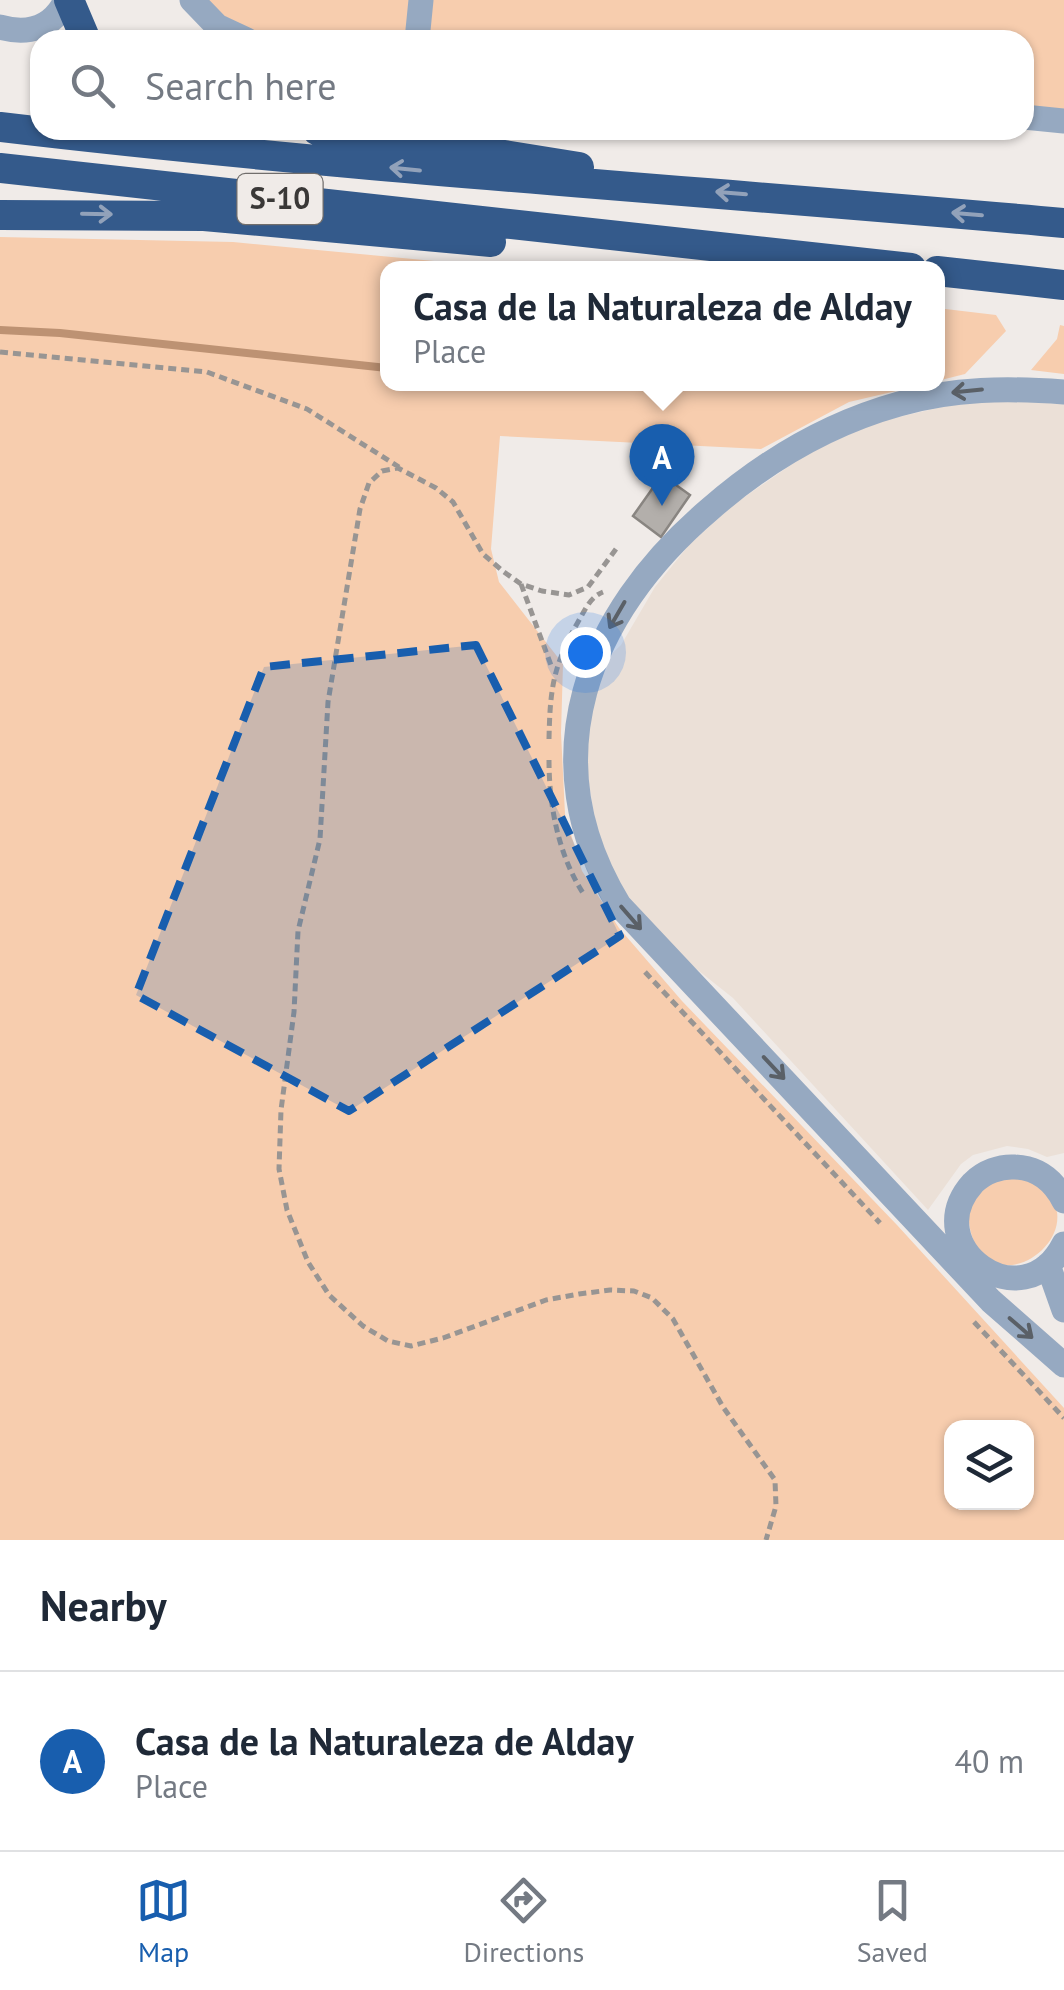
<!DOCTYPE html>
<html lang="en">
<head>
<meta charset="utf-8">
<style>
  body { margin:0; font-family:"PT Sans",sans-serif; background:#f6f6f7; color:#1f2937 }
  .controls { position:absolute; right:30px; bottom:30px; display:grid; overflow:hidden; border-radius:20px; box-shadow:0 2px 8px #0004 }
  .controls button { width:90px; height:90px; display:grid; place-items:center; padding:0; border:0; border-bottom:2px solid #e0e1e3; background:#fff; color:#1f2937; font:50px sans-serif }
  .you { position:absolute; left:585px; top:652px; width:35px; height:35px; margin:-25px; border:8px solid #fff; border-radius:50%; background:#1a73e8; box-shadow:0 0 0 15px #1a73e833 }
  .badge { display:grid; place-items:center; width:65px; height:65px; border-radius:50%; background:#185eae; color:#fff; font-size:32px; font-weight:700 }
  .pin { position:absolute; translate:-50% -82px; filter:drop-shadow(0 2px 5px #0008) }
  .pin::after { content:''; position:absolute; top:52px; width:35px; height:30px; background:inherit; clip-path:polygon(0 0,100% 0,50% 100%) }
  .popup { position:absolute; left:380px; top:261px; width:565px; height:130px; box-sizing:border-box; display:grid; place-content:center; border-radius:20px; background:#fff; filter:drop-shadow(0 2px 8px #0005); font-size:32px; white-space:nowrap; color:#747a83 }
  .popup b { font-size:38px; color:#1f2937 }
  .popup::after { content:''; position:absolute; left:50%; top:100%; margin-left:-20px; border:20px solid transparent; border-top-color:#fff }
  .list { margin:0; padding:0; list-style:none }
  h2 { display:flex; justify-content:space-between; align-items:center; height:130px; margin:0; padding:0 40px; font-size:42px }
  h2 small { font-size:32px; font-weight:400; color:#747a83 }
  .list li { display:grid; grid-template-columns:65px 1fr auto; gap:30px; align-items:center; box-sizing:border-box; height:180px; padding:0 40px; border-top:2px solid #e0e1e3 }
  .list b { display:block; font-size:38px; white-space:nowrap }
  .list p { margin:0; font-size:32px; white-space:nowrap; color:#747a83 }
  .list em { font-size:32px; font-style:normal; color:#747a83 }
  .icon { flex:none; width:55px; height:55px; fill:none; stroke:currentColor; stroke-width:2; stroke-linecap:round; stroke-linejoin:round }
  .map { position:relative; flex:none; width:1064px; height:1540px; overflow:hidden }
  .search { position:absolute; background:#fff; box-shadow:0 2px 8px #0004; left:30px; right:30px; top:30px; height:110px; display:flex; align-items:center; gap:25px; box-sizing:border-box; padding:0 35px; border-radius:30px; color:#747a83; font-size:38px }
  .sheet { height:310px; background:#fff }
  nav { display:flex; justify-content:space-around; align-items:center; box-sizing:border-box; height:140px; border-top:2px solid #e0e1e3; background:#fff; font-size:28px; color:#747a83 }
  nav a { display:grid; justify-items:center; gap:5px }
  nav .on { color:#185eae }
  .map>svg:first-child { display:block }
  .built { fill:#ebe0d7 }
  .green { fill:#f7cdae; fill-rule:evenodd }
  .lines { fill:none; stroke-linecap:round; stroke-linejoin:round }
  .stream { stroke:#bd9273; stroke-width:8 }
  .building { fill:#b3afab; stroke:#898581; stroke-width:2.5 }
  .path { stroke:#989593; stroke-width:5; stroke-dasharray:8 5; stroke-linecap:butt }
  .minor { stroke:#96a9c1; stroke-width:25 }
  .highway { stroke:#345a8b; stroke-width:30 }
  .oneway { stroke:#92a2ba }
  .oneway2 { stroke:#5a6067 }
  .marked { fill:#185eae; fill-opacity:0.2; stroke:#185eae; stroke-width:8; stroke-dasharray:20 12; stroke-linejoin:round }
  .labels { text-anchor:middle; stroke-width:10; stroke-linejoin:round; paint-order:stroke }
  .shield { fill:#f0ebe8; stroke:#716e6c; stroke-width:2.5 }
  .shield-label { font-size:30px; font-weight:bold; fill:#3a3837 }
</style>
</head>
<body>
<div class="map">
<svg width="1064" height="1540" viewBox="0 0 1064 1540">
  <rect width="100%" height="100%" fill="#f0ebe8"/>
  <path class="built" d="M1001,400L1064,404V1153L1047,1157L1028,1149L1007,1146L973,1155L961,1164L928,1210L733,998L675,952L635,910L599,844L583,748L598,667L621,645L655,587L689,545L733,505L808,453L877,422L955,404Z"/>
  <path class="green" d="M203,0H413L408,30L399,40C344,40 239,49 203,0Z
    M428,0H1064V116L1024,112V40H434L428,31Z
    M0,237L233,242L508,268H387V384H926L849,402L761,449L500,436L491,549L499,582L563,664L561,733L565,814L582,871L619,928L682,1001L897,1225L1064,1408V1540H0ZM952,1428H1026V1502H952Z
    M937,308L996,315L1006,331L965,374L937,381Z
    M1060,325L1064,326V374L1031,370L1057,339Z
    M995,1177L1034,1180C1041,1189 1053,1201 1057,1212C1064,1261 968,1305 968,1206Z"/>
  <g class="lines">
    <path class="stream" d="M0,330L60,333L387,368"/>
  </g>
  <path class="building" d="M662,475L690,495L661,537L633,516Z"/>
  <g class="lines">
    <path class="path" d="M949,130L1011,136
      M0,352L207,372L307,409L399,467
      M616,549L588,587L569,595L542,591L521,584L504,572L483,554L453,502L436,488L398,468L382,471L369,483L360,509L328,702L320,839L298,931L294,1012L281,1110L279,1169L287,1210L308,1262L329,1295L363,1326L388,1341L411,1346L443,1338L546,1300L579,1294L610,1290L634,1291L652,1298L673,1319L723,1407L775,1480L776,1506L766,1540
      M521,584L552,668
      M549,739C550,689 553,666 578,622C585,610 590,597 603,592
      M549,760C549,805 558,854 583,893
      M645,972L880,1223
      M974,1322L1064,1418"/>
    <path class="minor" d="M192,0L217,26L247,40
      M0,27C28,35 53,28 66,0
      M417,40L421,0
      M1024,117L1064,121
      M1064,392C1008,388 954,388 899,404C827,424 765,461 709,510C587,614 530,759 619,905L991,1301L1064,1365
      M1064,1201C1054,1181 1038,1168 1015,1167C1000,1166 984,1172 973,1183C916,1246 1023,1324 1064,1244
      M1048,1265L1064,1310"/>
    <path class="highway" d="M69,0L86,40
      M0,127C354,169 709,191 1064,223
      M317,130L409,140L579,167
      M0,168L911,268
      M0,215L204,216L491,242
      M937,271L1064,285"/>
  </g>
  <defs><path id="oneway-shaft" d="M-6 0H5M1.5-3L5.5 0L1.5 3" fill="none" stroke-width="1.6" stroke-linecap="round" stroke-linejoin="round" transform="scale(2.5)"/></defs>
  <g class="oneway">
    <use href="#oneway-shaft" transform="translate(405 169) rotate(-174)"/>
    <use href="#oneway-shaft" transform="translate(731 193) rotate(-175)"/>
    <use href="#oneway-shaft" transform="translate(97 214) rotate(1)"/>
    <use href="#oneway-shaft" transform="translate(967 214) rotate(-175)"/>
  </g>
  <g class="oneway2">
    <use href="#oneway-shaft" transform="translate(967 391) rotate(174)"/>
    <use href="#oneway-shaft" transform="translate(617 615) rotate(120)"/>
    <use href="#oneway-shaft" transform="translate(631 918) rotate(49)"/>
    <use href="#oneway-shaft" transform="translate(774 1068) rotate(47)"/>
    <use href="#oneway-shaft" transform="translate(1021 1328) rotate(41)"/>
  </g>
  <path class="marked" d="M476,645L620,936L349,1111L136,995L264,667Z"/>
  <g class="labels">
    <rect class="shield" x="237.5" y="174" width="85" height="50" rx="8"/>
    <g class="shield-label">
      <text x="280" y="209">S-10</text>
    </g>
  </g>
</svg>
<div class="controls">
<button><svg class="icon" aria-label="layers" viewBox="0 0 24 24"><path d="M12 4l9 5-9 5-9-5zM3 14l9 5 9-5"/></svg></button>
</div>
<div class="you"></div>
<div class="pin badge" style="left:662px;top:506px">A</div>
<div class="popup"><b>Casa de la Naturaleza de Alday</b>Place</div>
<div class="search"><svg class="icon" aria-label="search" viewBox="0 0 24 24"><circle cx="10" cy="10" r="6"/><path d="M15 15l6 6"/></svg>Search here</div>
</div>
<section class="sheet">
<h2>Nearby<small></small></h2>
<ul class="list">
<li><span class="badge">A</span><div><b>Casa de la Naturaleza de Alday</b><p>Place</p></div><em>40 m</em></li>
</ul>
</section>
<nav>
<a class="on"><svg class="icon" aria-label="map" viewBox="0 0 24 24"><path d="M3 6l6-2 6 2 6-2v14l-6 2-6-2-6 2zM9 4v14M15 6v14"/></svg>Map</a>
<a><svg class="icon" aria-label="directions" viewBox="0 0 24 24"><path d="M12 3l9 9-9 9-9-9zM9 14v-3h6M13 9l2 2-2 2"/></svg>Directions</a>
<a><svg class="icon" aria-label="saved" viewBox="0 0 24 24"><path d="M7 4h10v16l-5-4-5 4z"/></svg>Saved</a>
</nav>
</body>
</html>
